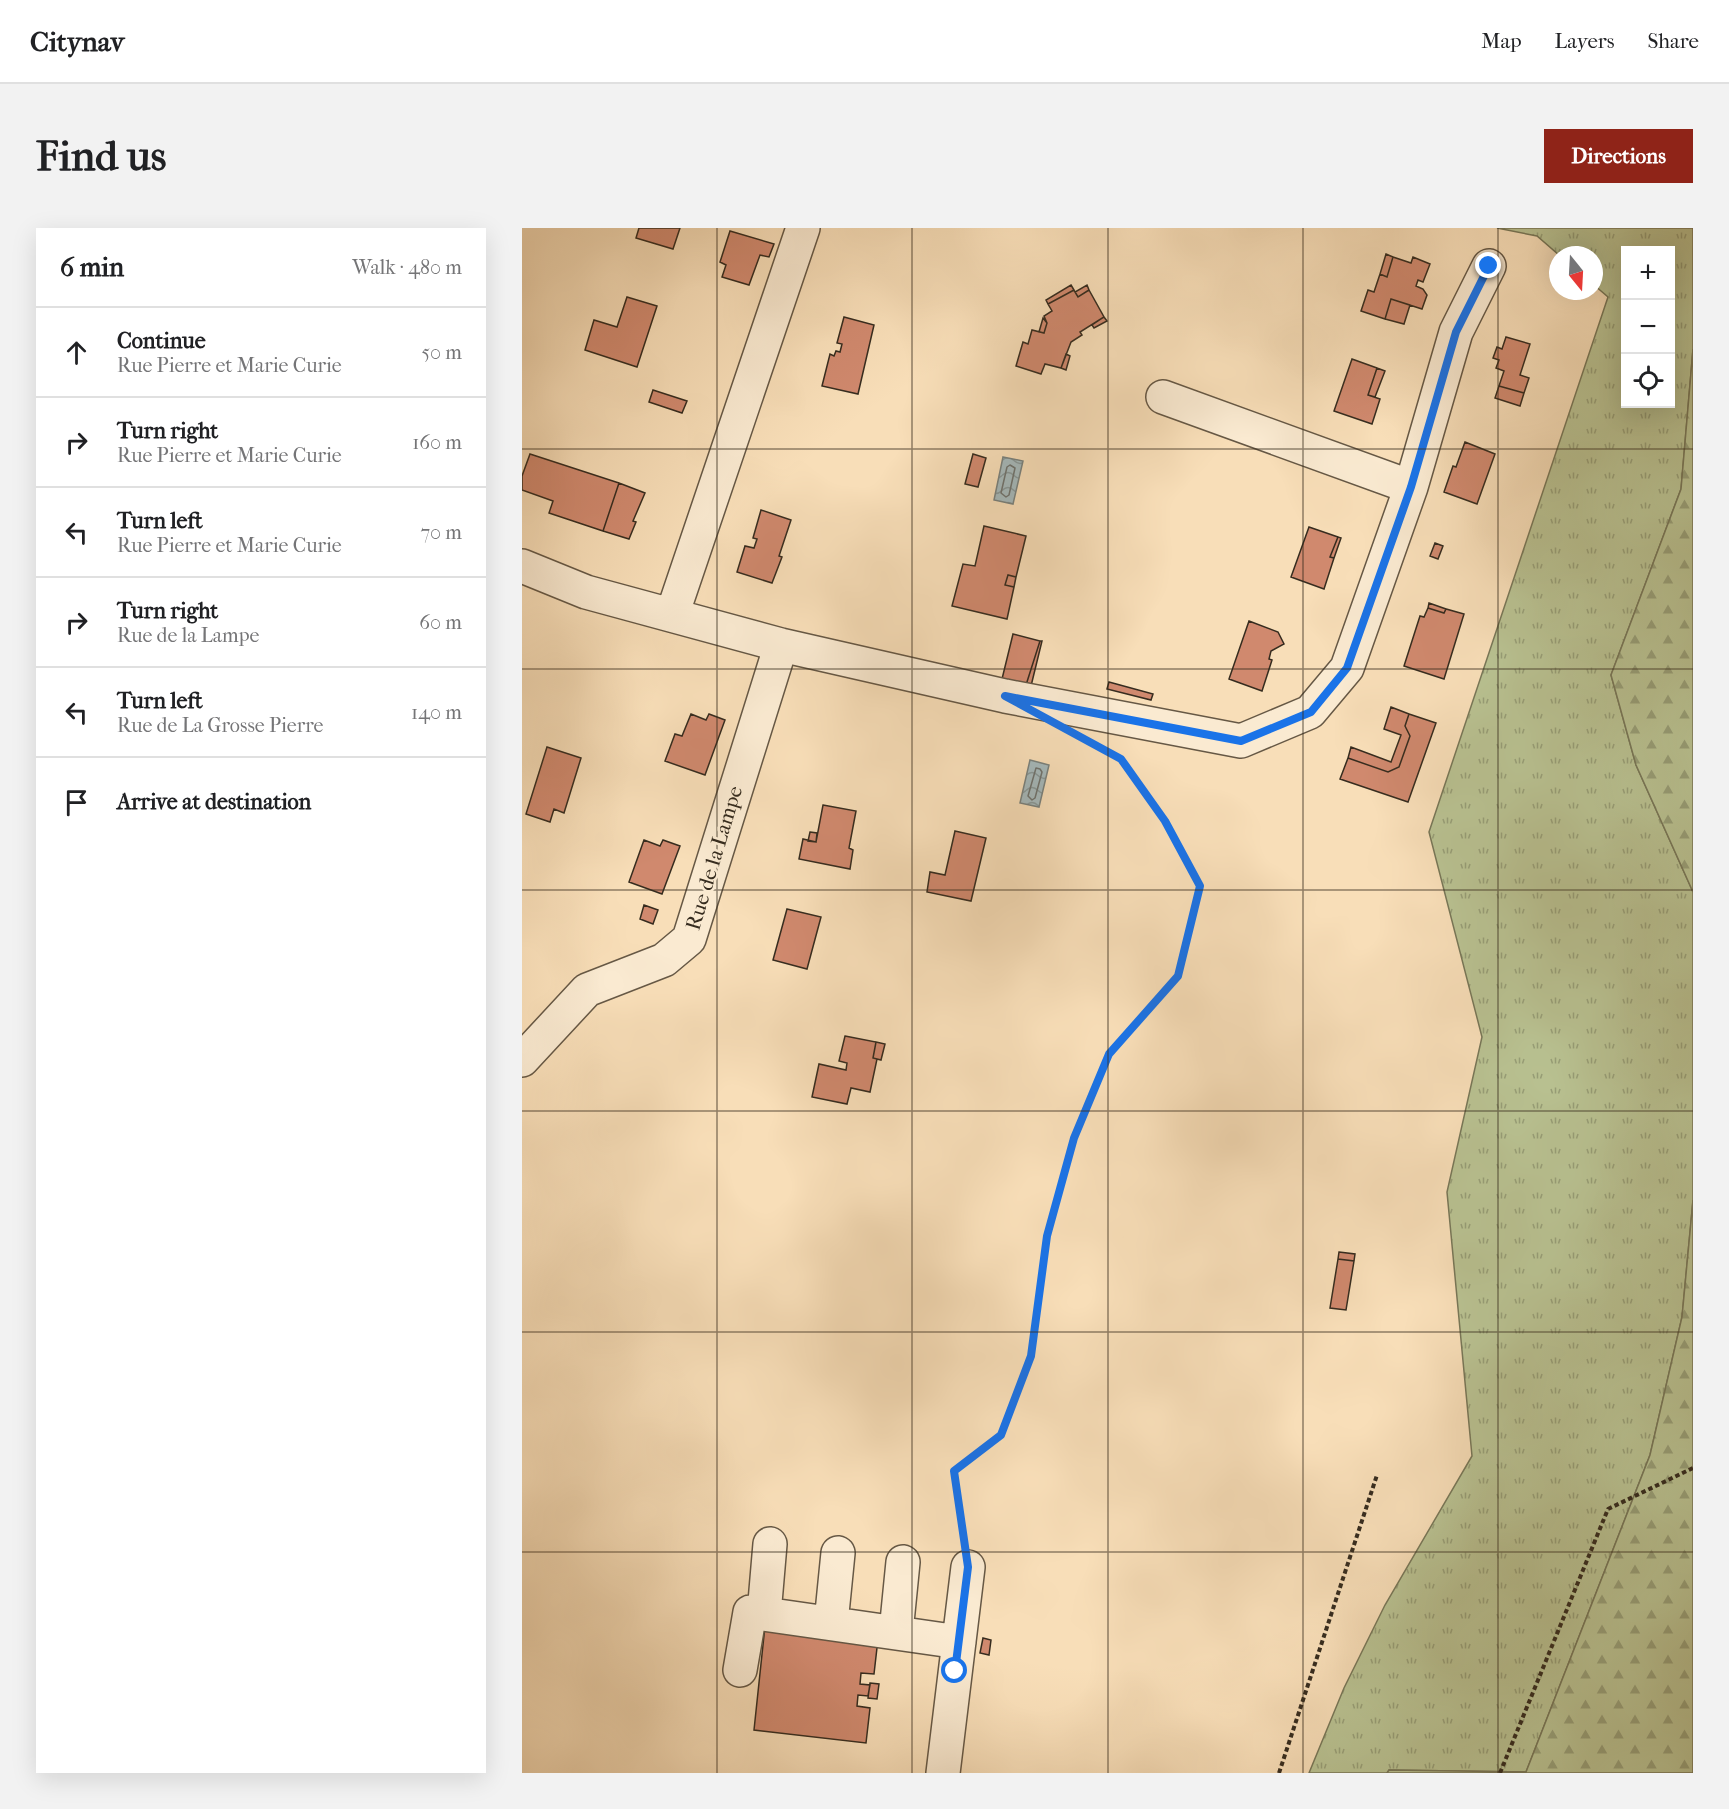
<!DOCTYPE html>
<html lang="en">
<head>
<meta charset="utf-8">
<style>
  body { margin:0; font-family:"IM FELL French Canon",serif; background:#f2f2f2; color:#202124 }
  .controls { position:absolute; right:18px; top:18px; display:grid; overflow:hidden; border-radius:0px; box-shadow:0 6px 24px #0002 }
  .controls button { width:54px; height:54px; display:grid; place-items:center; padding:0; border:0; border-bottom:2px solid #e0e0e0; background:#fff; color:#202124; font:30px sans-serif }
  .compass { position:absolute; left:1027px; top:18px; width:54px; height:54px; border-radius:50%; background:#fff; box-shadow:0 6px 24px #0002; rotate:162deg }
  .stop { position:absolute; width:18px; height:18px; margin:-14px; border:4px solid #1a73e8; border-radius:50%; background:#fff }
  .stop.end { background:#1a73e8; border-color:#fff; box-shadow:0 2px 6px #0008 }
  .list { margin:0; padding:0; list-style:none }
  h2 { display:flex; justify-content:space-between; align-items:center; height:78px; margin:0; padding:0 24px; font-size:26px }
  h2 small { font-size:20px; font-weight:400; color:#757577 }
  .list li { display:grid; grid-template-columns:39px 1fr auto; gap:18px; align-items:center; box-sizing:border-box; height:90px; padding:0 24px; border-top:2px solid #e0e0e0 }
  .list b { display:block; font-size:22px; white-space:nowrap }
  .list p { margin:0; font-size:20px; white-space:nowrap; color:#757577 }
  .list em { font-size:20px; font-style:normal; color:#757577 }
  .icon { flex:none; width:33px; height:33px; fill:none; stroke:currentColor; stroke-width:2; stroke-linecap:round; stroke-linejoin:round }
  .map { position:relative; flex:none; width:1171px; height:1545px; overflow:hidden; border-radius:0px }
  header { display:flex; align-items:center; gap:36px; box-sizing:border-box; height:84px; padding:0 30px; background:#fff; border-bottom:2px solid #e0e0e0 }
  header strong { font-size:28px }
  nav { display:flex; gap:33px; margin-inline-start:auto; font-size:21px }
  .intro { display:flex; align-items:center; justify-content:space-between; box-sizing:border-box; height:144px; padding:0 36px }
  h1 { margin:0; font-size:42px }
  .button { padding:15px 27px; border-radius:0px; background:#8f2418; color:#fff; font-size:21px; font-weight:700 }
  main { display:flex; gap:36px; padding:0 36px }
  aside { flex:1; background:#fff; border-radius:0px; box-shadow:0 6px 24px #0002 }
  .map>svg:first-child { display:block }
  .grass { fill:url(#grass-tufts); stroke:#787758; stroke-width:1.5; fill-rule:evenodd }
  .forest { fill:url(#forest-firs); stroke:#787758; stroke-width:1.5 }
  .water { fill:url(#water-waves); stroke:#79817d; stroke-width:1.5 }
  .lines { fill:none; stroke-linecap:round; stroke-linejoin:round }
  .shore { stroke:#6e726e; stroke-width:1.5 }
  .building { fill:#d0896e; stroke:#362c1f; stroke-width:1.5 }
  .minor-casing { stroke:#665845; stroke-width:36 }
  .path { stroke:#362c1f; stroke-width:4; stroke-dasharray:4.5 3; stroke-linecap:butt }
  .minor { stroke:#faead1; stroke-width:33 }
  .route { stroke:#1a73e8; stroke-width:8 }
  .grid { fill:none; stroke:#362c1f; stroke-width:1.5; stroke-opacity:0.55 }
  .labels { text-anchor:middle; stroke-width:5; stroke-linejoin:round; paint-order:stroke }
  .street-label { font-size:21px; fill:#362c1f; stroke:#faead1 }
</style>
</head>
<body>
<header>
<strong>Citynav</strong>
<nav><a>Map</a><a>Layers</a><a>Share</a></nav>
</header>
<div class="intro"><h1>Find us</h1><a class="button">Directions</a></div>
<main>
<aside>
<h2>6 min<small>Walk · 480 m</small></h2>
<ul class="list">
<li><svg class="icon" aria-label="ahead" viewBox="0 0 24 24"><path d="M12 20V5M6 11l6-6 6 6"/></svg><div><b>Continue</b><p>Rue Pierre et Marie Curie</p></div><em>50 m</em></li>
<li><svg class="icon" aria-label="right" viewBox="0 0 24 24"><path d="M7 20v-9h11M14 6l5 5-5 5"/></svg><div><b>Turn right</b><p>Rue Pierre et Marie Curie</p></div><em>160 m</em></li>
<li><svg class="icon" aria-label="left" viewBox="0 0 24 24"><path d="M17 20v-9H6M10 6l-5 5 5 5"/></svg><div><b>Turn left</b><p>Rue Pierre et Marie Curie</p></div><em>70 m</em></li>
<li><svg class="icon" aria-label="right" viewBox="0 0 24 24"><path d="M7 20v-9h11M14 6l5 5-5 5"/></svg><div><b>Turn right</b><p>Rue de la Lampe</p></div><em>60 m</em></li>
<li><svg class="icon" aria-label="left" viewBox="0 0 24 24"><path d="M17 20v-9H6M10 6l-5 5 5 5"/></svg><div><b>Turn left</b><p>Rue de La Grosse Pierre</p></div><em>140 m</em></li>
<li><svg class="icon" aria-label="arrive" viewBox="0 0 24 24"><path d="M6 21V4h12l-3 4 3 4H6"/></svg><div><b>Arrive at destination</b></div></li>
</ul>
</aside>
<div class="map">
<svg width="1171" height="1545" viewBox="0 0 1171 1545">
  <defs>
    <pattern id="grass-tufts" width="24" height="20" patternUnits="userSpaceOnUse" patternTransform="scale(1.5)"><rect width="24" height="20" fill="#b9c292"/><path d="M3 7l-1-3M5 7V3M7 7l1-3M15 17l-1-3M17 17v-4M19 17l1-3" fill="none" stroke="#979e77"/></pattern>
    <pattern id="forest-firs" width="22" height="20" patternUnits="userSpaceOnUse" patternTransform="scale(1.5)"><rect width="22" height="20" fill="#b9c292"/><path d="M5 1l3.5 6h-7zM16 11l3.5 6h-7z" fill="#979e77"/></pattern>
    <pattern id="water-waves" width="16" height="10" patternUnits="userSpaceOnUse" patternTransform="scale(1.5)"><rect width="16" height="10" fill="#a5b9bc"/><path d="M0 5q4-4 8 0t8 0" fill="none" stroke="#879798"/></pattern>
  </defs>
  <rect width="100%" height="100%" fill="#f8deb8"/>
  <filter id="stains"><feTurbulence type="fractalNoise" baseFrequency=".00333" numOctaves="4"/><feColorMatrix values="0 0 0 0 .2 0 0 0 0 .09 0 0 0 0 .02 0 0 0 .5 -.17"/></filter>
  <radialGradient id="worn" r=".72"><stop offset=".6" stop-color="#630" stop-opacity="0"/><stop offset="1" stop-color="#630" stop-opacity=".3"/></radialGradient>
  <path class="grass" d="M975,0H1171V121L1159,261L1089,447L1114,537L1171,664V972L1160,1089L1128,1227L1004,1544L867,1542L865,1545H787L822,1460L863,1377L950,1228L925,964L960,809L907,604L1086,69L1072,57V27H1037L1015,8ZM1104,22H1148V176H1104Z"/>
  <path class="forest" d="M1171,121V664L1114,537L1089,447L1159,261Z
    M1171,972V1545H865L867,1542L1004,1544L1128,1227L1160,1089Z"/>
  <path class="water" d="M481,229L501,233L491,276L472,272Z
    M508,532L527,537L517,579L498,575Z"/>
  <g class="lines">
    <path class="shore" d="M488,237L493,240L487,267L484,269L479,265L485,239Z
      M514,540L518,541L520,544L513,570L510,572L506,568Z"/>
  </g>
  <path class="building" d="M117,0H158L151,21L114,10Z
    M208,3L252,16L247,29L238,27L227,57L200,49L204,37L198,34Z
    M864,26L871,29L865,49L858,46Z
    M871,29L889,35L891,29L908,36L901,54L896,52L894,58L901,61L905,67L900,81L869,71L863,91L839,83L846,62L852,64L858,46L865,49Z
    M549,57L552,62L526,76L524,72Z
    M565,57L567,62L556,69L553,64Z
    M552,62L556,69L567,62L582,89L558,104L560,107L549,114L539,140L523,136L519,146L494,138L501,114L506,116L510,102L522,105L525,95L522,88L530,83L526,76Z
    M105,69L135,78L115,139L63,122L72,92L95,99Z
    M869,71L888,77L882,96L863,91Z
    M322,89L352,97L336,166L300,158L308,126L312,128L314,123L318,124L320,116L315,115Z
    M582,89L585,93L572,100L570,97Z
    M521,90L525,95L522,105L517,104Z
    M984,109L1008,116L998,147L1007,150L1002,165L977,158L982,143L974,140L977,132L971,130L975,119L980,121Z
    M544,126L548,128L544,142L539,140Z
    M830,131L855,140L846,167L858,171L850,196L812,183Z
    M855,140L863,143L853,169L846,167Z
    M977,158L1002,165L998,178L973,170Z
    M131,162L165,173L160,185L127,174Z
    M943,214L973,226L955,276L922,264L931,238L934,239Z
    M8,226L97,255L81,303L27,285L31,273L0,262V248Z
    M451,226L464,230L456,259L443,256Z
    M97,255L123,265L111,293L114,294L107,311L81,303Z
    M239,282L269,292L257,328L260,329L250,355L215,344L223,318L232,320L235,311L231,310Z
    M462,298L504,308L494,349L486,347L483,357L492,359L485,391L430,378L441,336L453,338Z
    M787,299L816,309L808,329L812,330L802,361L769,349Z
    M816,309L819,310L812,330L808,329Z
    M913,315L921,318L916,331L908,328Z
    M486,347L494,349L492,359L483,357Z
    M907,375L924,381L922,385L906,380Z
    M906,380L922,385L924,381L942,386L922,451L882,438L898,388L902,389Z
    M727,393L756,404L762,416L749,423L747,431L750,432L740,463L707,451Z
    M491,406L518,413L504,457L480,451Z
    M518,413H520L509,458L504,457Z
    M587,454L631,466L629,472L585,461Z
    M869,479L887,486L883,498L888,508L877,539L866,544L826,530L829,519L869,534L879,507L862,501Z
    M169,486L184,492L187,486L203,492L183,547L143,533L153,506L160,508Z
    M887,486L914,495L886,574L818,551L826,530L866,544L877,539L888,508L883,498Z
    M25,519L59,530L42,585L32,581L28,594L4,586Z
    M301,577L334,583L327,620L331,622L328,641L277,631L281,611L294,614Z
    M433,603L464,610L449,673L405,664L408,644L423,647Z
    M288,604L295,605L294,614L286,613Z
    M122,612L138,618L141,612L158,618L140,666L107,654Z
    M122,677L136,682L131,696L118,691Z
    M265,681L299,689L285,741L251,732Z
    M323,808L354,814L351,830L355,831L348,864L329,860L325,876L290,869L297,836L324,842L325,835L317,833Z
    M354,814L363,816L359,832L351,830Z
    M817,1024L833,1026L832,1033L816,1031Z
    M816,1031L832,1033L824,1082L808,1080Z
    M243,1398L356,1411L352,1446L339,1445L338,1456L348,1457L346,1468L336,1467L335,1478L348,1480L344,1515L232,1502Z
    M461,1410L469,1412L467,1427L458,1425Z
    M348,1455L357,1456L355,1471L346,1470Z"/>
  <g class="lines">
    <defs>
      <path id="minor" d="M641,169L889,259
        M0,338L64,364L259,417L483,468L719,513L788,484L825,440L889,259L934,104L967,38
        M150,387L281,0
        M0,832L65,762L142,732L167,711L259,417
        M242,1386L248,1316
        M309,1395L316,1325
        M374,1404L381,1334
        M218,1442L228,1384L437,1414
        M421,1545L446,1339"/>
    </defs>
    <use href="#minor" class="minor-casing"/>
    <path class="path" d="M442,1310L432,1243L479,1207L509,1128L525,1008L552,910L587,826L655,748L678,658L643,593L599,531L573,517
      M757,1545L855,1247
      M978,1545L1086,1281L1171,1240"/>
    <use href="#minor" class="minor"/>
  </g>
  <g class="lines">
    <path class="route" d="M433,1443L446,1339L432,1243L479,1207L509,1128L525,1008L552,910L587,826L656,748L678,658L643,593L599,531L483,468L719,513L789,484L825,440L889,259L934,104L967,38"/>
  </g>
  <path class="grid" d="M195,0V1545M390,0V1545M586,0V1545M781,0V1545M976,0V1545M0,221H1171M0,441H1171M0,662H1171M0,883H1171M0,1104H1171M0,1324H1171"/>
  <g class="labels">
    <g class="street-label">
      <text transform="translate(192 630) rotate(-73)" y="7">Rue de la Lampe</text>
    </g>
  </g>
  <rect width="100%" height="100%" filter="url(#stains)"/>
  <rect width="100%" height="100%" fill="url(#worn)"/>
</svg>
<div class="controls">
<button>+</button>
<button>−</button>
<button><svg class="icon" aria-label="locate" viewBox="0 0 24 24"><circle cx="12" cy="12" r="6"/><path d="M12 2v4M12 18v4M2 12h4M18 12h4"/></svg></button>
</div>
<svg class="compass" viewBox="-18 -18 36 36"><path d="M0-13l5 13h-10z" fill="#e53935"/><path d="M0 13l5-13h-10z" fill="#757577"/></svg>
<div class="stop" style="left:433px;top:1443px"></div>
<div class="stop end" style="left:967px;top:38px"></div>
</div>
</main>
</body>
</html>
